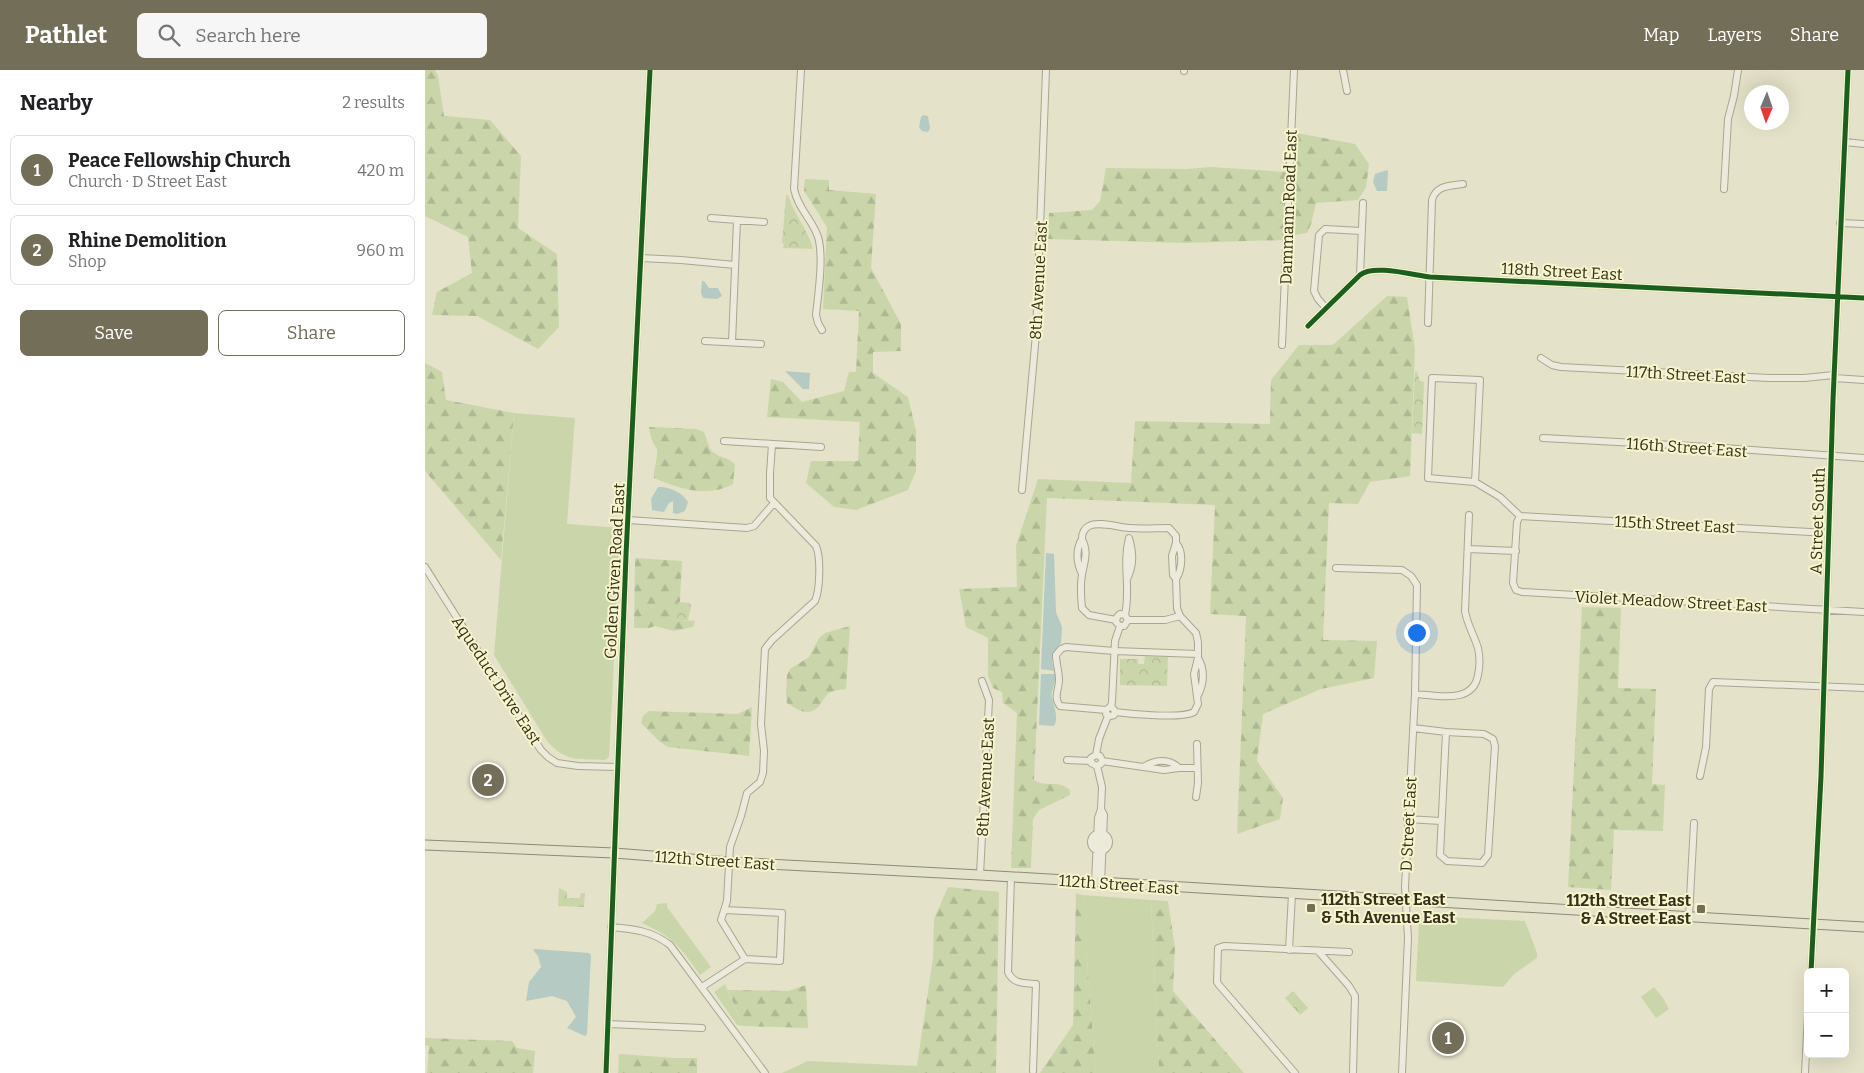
<!DOCTYPE html>
<html lang="en">
<head>
<meta charset="utf-8">
<style>
  body { margin:0; font-family:Bitter,serif; background:#f6f6f6; color:#202124 }
  .controls { position:absolute; right:15px; bottom:15px; display:grid; overflow:hidden; border-radius:8px; box-shadow:0 5px 20px #0002 }
  .controls button { width:45px; height:45px; display:grid; place-items:center; padding:0; border:0; border-bottom:1px solid #e0e0e0; background:#fff; color:#202124; font:25px sans-serif }
  .compass { position:absolute; left:1319px; top:15px; width:45px; height:45px; border-radius:50%; background:#fff; box-shadow:0 5px 20px #0002; rotate:182deg }
  .you { position:absolute; left:991px; top:562px; width:18px; height:18px; margin:-12px; border:4px solid #fff; border-radius:50%; background:#1a73e8; box-shadow:0 0 0 8px #1a73e833 }
  .badge { display:grid; place-items:center; width:32px; height:32px; border-radius:50%; background:#726e58; color:#fff; font-size:16px; font-weight:700 }
  .pin { position:absolute; translate:-50% -50%; border:2px solid #fff; box-shadow:0 1px 5px #0006 }
  .list { margin:0; padding:0; list-style:none }
  h2 { display:flex; justify-content:space-between; align-items:center; height:65px; margin:0; padding:0 20px; font-size:21px }
  h2 small { font-size:16px; font-weight:400; color:#757577 }
  .list li { display:grid; grid-template-columns:32px 1fr auto; gap:15px; align-items:center; box-sizing:border-box; height:70px; margin:0 10px 10px; padding:0 10px; border:1px solid #e0e0e0; border-radius:8px }
  .list b { display:block; font-size:19px; white-space:nowrap }
  .list p { margin:0; font-size:16px; white-space:nowrap; color:#757577 }
  .list em { font-size:16px; font-style:normal; color:#757577 }
  .actions { display:flex; gap:10px; padding:15px 20px }
  .actions a { flex:1; padding:11px 0; border:1px solid #726e58; border-radius:8px; text-align:center; font-size:18px; color:#726e58 }
  .actions .main { background:#726e58; color:#fff }
  .icon { flex:none; width:28px; height:28px; fill:none; stroke:currentColor; stroke-width:2; stroke-linecap:round; stroke-linejoin:round }
  .map { position:relative; flex:none; width:1439px; height:1003px; overflow:hidden }
  header { display:flex; align-items:center; gap:30px; box-sizing:border-box; height:70px; padding:0 25px; background:#726e58; color:#fff }
  header strong { font-size:24px }
  nav { display:flex; gap:28px; margin-inline-start:auto; font-size:18px }
  .search { width:350px; height:45px; background:#f6f6f6; display:flex; align-items:center; gap:12px; box-sizing:border-box; padding:0 18px; border-radius:8px; color:#757577; font-size:19px }
  main { display:flex }
  aside { flex:1; background:#fff }
  .map>svg:first-child { display:block }
  .green { fill:#cad6aa }
  .forest { fill:url(#forest-firs) }
  .park { fill:url(#park-crowns) }
  .water { fill:#b5cac2 }
  .lines { fill:none; stroke-linecap:round; stroke-linejoin:round }
  .minor-casing { stroke:#a8a692; stroke-width:8 }
  .major-casing { stroke:#8d8a79; stroke-width:11 }
  .minor { stroke:#ebeadb; stroke-width:6 }
  .major { stroke:#e3e2cb; stroke-width:9 }
  .cycleway-casing { stroke:#f6f5cc; stroke-width:8 }
  .cycleway { stroke:#1b5e20; stroke-width:5 }
  .poi-dot { fill:#726e58; stroke:#f6f5cc; stroke-width:2 }
  .labels { text-anchor:middle; stroke-width:4; stroke-linejoin:round; paint-order:stroke }
  .street-label { font-size:16px; fill:#352f1b; stroke:#f6f5cc }
  .poi-label { font-size:16px; font-weight:bold; fill:#352f1b; stroke:#f6f5cc; text-anchor:start }
</style>
</head>
<body>
<header>
<strong>Pathlet</strong>
<div class="search"><svg class="icon" aria-label="search" viewBox="0 0 24 24"><circle cx="10" cy="10" r="6"/><path d="M15 15l6 6"/></svg>Search here</div>
<nav><a>Map</a><a>Layers</a><a>Share</a></nav>
</header>
<main>
<aside>
<h2>Nearby<small>2 results</small></h2>
<ul class="list">
<li><span class="badge">1</span><div><b>Peace Fellowship Church</b><p>Church · D Street East</p></div><em>420 m</em></li>
<li><span class="badge">2</span><div><b>Rhine Demolition</b><p>Shop</p></div><em>960 m</em></li>
</ul>
<div class="actions"><a class="main">Save</a><a>Share</a></div>
</aside>
<div class="map">
<svg width="1439" height="1003" viewBox="0 0 1439 1003">
  <defs>
    <pattern id="forest-firs" width="22" height="20" patternUnits="userSpaceOnUse" patternTransform="scale(1.25)"><rect width="22" height="20" fill="#cad6aa"/><path d="M5 1l3.5 6h-7zM16 11l3.5 6h-7z" fill="#aeb892"/></pattern>
    <pattern id="park-crowns" width="20" height="18" patternUnits="userSpaceOnUse" patternTransform="scale(1.25)"><rect width="20" height="18" fill="#cad6aa"/><path d="M2 6a3 3 0 1 1 6 0M12 15a3 3 0 1 1 6 0" fill="none" stroke="#aeb892"/></pattern>
  </defs>
  <rect width="100%" height="100%" fill="#e4e2c8"/>
  <path class="green" d="M89,343L150,348L142,454L196,458L184,687L180,690C154,689 140,692 122,671L69,585Z
    M657,825L726,830L734,1003H671L661,878V834Z
    M242,833V837L286,897L275,905C255,877 250,868 217,853L230,841L232,834Z
    M998,846L1100,851L1112,883V888L1089,904L1078,917L991,911L994,851Z
    M300,914L318,956L312,955L289,922Z
    M1229,917L1238,928L1244,939L1231,948L1216,927Z
    M383,991L492,996L495,1003H357Z"/>
  <path class="forest" d="M0,0H10L13,6L19,46L65,50L96,86L93,158L132,184L134,257L113,279L52,246L7,245L12,222L47,203L43,167L0,146Z
    M872,63L930,74L944,94L941,117L933,130L891,133L886,154L882,163L868,165Z
    M786,97L860,102L858,170L759,173L623,169L624,143L667,140L675,131L681,98L762,99Z
    M380,109L404,110V120L451,124L446,198L476,254V281L448,282V303L483,327L491,361V401L483,420L431,440L409,437L381,413L386,391H433L435,352L342,347L346,309L358,312L377,332L419,321L424,302H431L434,241L398,239L402,157L379,121Z
    M962,226L982,227L990,279L985,406L945,412L933,434L904,433L898,570L952,571L949,608L896,619L838,644L832,691L858,728L855,749L812,764L821,546L785,544L790,435L622,428L609,710C621,718 633,709 645,720V725L614,740L608,749L606,798H586L592,643L578,633L577,622L568,618L563,606V568L541,557L534,519L592,517L591,476L613,409L706,413L710,351L845,354L846,310L874,275H908Z
    M0,293L17,302L21,330L89,343L76,490L0,401Z
    M224,357L271,359L279,362C281,367 283,374 285,379C291,387 303,387 310,394L308,414C282,428 255,419 229,408C228,403 233,387 232,379C227,372 225,365 224,357Z
    M210,488L257,491L254,550L270,551L268,557L249,561L230,556L224,558H209Z
    M1157,537L1196,538L1193,618L1231,619L1227,714L1240,715L1238,761L1189,760L1186,820L1143,817Z
    M425,556L421,619C414,620 407,620 402,625C398,629 396,635 392,638C383,647 371,639 362,633L361,623L362,605L365,599L384,587L394,568L400,563Z
    M327,637L324,686L243,677L234,671L216,653L218,646L224,641L313,644Z
    M523,817L574,822L571,1003H495L492,996L508,888L509,849Z
    M651,823L657,825L661,834V878L671,1003H615L648,955Z
    M726,830L743,831L750,878L748,921L819,1003H734Z
    M381,915L383,958L318,956L303,920L363,921Z
    M0,968L87,971L92,978L110,981L108,1003H2L4,976L0,975Z
    M194,984L250,988H272V1003H193Z"/>
  <path class="park" d="M361,125H363C369,145 383,159 388,179L358,178L359,174L357,173Z
    M990,301L992,302L995,311L999,312L997,364L987,363Z
    M253,532L265,533L266,536L263,550H252Z
    M720,586L743,587L742,616L695,615V589H713V594H719Z
    M134,818L142,822V828H155L156,823H160L159,837L133,836Z
    M868,921L883,938L875,945L860,928Z"/>
  <path class="water" d="M498,45L503,46L505,58L503,62L497,61L494,57L496,47Z
    M962,100L963,101L962,121H952L948,112L950,104Z
    M277,211H279L284,218H293L297,226L292,229L278,228L276,223Z
    M360,301L385,303L384,319H378Z
    M233,417C244,416 258,423 263,432L260,441L252,444L248,443V431L244,433L239,442L227,440L226,429Z
    M621,483L629,484L631,542L637,557L636,573L628,584L627,592L629,601L616,599Z
    M616,604H630C632,613 625,620 627,628C629,637 634,648 629,656L614,655Z
    M110,879L164,883L166,885L162,964L160,966L142,958L151,947L142,931L127,926L101,931L104,912L116,897L113,886L108,880Z"/>
  <g class="lines">
    <defs>
      <path id="minor" d="M376,0L369,119C373,139 387,149 393,167C399,187 393,225 391,245L393,253L397,260
        M918,0L922,21
        M759,1V0
        M1420,72L1439,74
        M1299,119L1303,49L1309,26L1313,0
        M286,148L339,152
        M1415,153L1439,154
        M216,188L256,190L310,195
        M935,205L938,133
        M901,238L893,229L889,221L894,165L900,159L937,161
        M1003,253L1007,130C1011,115 1025,116 1038,114
        M883,256L935,205C948,194 988,205 1005,207L1439,228
        M280,271L336,274
        M307,272L312,151
        M857,275L869,0
        M1116,288L1127,295L1136,297L1344,308H1379L1409,305
        M1409,308L1439,310
        M1118,368L1285,377L1439,388
        M299,371L396,377
        M1050,412L1055,310L1007,308L1003,408L1050,412L1075,427L1095,446
        M597,420L611,264L621,0
        M1095,446L1092,452L1088,513L1091,520L1097,522L1439,542
        M1095,446L1404,463
        M203,450L322,458L329,456L349,433
        M657,469C657,464 658,459 664,456C674,451 692,457 704,458C717,459 731,458 744,458L751,466V473
        M1043,479L1091,481
        M0,497L104,662L116,680L123,687L132,693L153,696L193,697
        M911,498L977,500L986,506L992,515L990,624L980,817L983,868L977,1003
        M657,504C652,494 650,480 657,469C664,483 659,492 657,505C655,515 656,528 657,538L664,545L691,550
        M751,509C757,500 759,481 751,473L747,486L748,505L751,509L752,538L755,546L771,563L773,572V586
        M700,545L695,544L692,547L691,552L695,556H699L703,550L700,545C706,517 697,495 704,468C708,482 709,493 703,507
        M703,550H740L755,546
        M990,624C1011,625 1048,635 1053,605C1055,596 1055,587 1053,578C1049,565 1042,554 1040,541L1044,445
        M686,636L690,641L689,645L685,646L681,644V640L686,636L687,632L690,571L695,556
        M681,640L635,636C628,627 634,620 634,610C634,601 631,593 631,585L636,579L641,577L689,581L773,584
        M690,642C705,644 757,649 769,642L773,634L769,604L773,588C780,599 779,614 773,625
        M988,658L1021,662L1059,664L1068,669L1070,676L1063,785L1057,793L1022,791L1015,785L1021,662
        M671,685L675,686L677,690L676,694L672,696L666,693V688L671,685L674,669L683,646
        M642,690L666,691
        M677,691L739,700L754,698C744,688 731,690 720,696
        M672,696L677,717L676,739
        M754,698H772
        M1275,706L1281,677L1284,619L1288,612L1439,618
        M771,727L773,713L772,674
        M982,749L1016,751
        M666 772a9 9 0 1 1 18 0a9 9 0 1 1-18 0Z
        M555,805L564,630L557,611
        M586,807L583,902C588,914 599,913 611,914L608,1001
        M670,812L673,748L676,739L679,745L676,813
        M300,840L357,843L355,891L320,889
        M1264,847L1269,753
        M186,857C209,859 227,861 245,875L340,1003
        M864,880L867,824
        M894,882L924,916L930,926L928,1003
        M320,889L296,850L302,831L305,777L316,746L322,723L335,712L338,703L339,681L336,654L340,579L347,570L390,531C395,520 396,487 391,476L345,428V404L347,374
        M1386,902L1396,706L1408,330L1423,0
        M277,917L320,889
        M183,954L277,958
        M181,1003L201,485L225,0
        M870,1003L794,915L792,912L793,878L799,876L924,882
        M1380,1003L1383,944"/>
      <path id="major" d="M0,775L189,783L304,792L555,805L1439,857"/>
    </defs>
    <use href="#minor" class="minor-casing"/>
    <use href="#major" class="major-casing"/>
    <use href="#minor" class="minor"/>
    <use href="#major" class="major"/>
    <defs>
      <path id="cycleway" d="M883,256L935,205C948,194 988,205 1005,207L1439,228
        M1386,902L1396,706L1408,330L1423,0
        M181,1003L201,485L225,0"/>
    </defs>
    <use href="#cycleway" class="cycleway-casing"/>
    <use href="#cycleway" class="cycleway"/>
  </g>
  <g class="poi-dot">
    <rect x="881" y="833" width="10" height="10" rx="2.5"/>
    <rect x="1271" y="834" width="10" height="10" rx="2.5"/>
  </g>
  <g class="labels">
    <g class="street-label">
      <text transform="translate(863 137) rotate(-88)" y="6">Dammann Road East</text>
      <text transform="translate(1137 201) rotate(3)" y="6">118th Street East</text>
      <text transform="translate(613 210) rotate(-87)" y="6">8th Avenue East</text>
      <text transform="translate(1261 304) rotate(3)" y="6">117th Street East</text>
      <text transform="translate(1262 377) rotate(4)" y="6">116th Street East</text>
      <text transform="translate(1392 451) rotate(-88)" y="6">A Street South</text>
      <text transform="translate(1250 454) rotate(3)" y="6">115th Street East</text>
      <text transform="translate(189 501) rotate(-87)" y="6">Golden Given Road East</text>
      <text transform="translate(1246 531) rotate(3)" y="6">Violet Meadow Street East</text>
      <text transform="translate(72 610) rotate(57)" y="6">Aqueduct Drive East</text>
      <text transform="translate(560 707) rotate(-87)" y="6">8th Avenue East</text>
      <text transform="translate(983 754) rotate(-87)" y="6">D Street East</text>
      <text transform="translate(290 790) rotate(4)" y="6">112th Street East</text>
      <text transform="translate(694 814) rotate(4)" y="6">112th Street East</text>
    </g>
    <g class="poi-label">
      <text x="896" y="835">112th Street East<tspan x="896" dy="18">&amp; 5th Avenue East</tspan></text>
      <text x="1266" y="836" text-anchor="end">112th Street East<tspan x="1266" dy="18">&amp; A Street East</tspan></text>
    </g>
  </g>
</svg>
<div class="controls">
<button>+</button>
<button>−</button>
</div>
<svg class="compass" viewBox="-18 -18 36 36"><path d="M0-13l5 13h-10z" fill="#e53935"/><path d="M0 13l5-13h-10z" fill="#757577"/></svg>
<div class="you"></div>
<div class="pin badge" style="left:1023px;top:968px">1</div>
<div class="pin badge" style="left:63px;top:710px">2</div>
</div>
</main>
</body>
</html>
